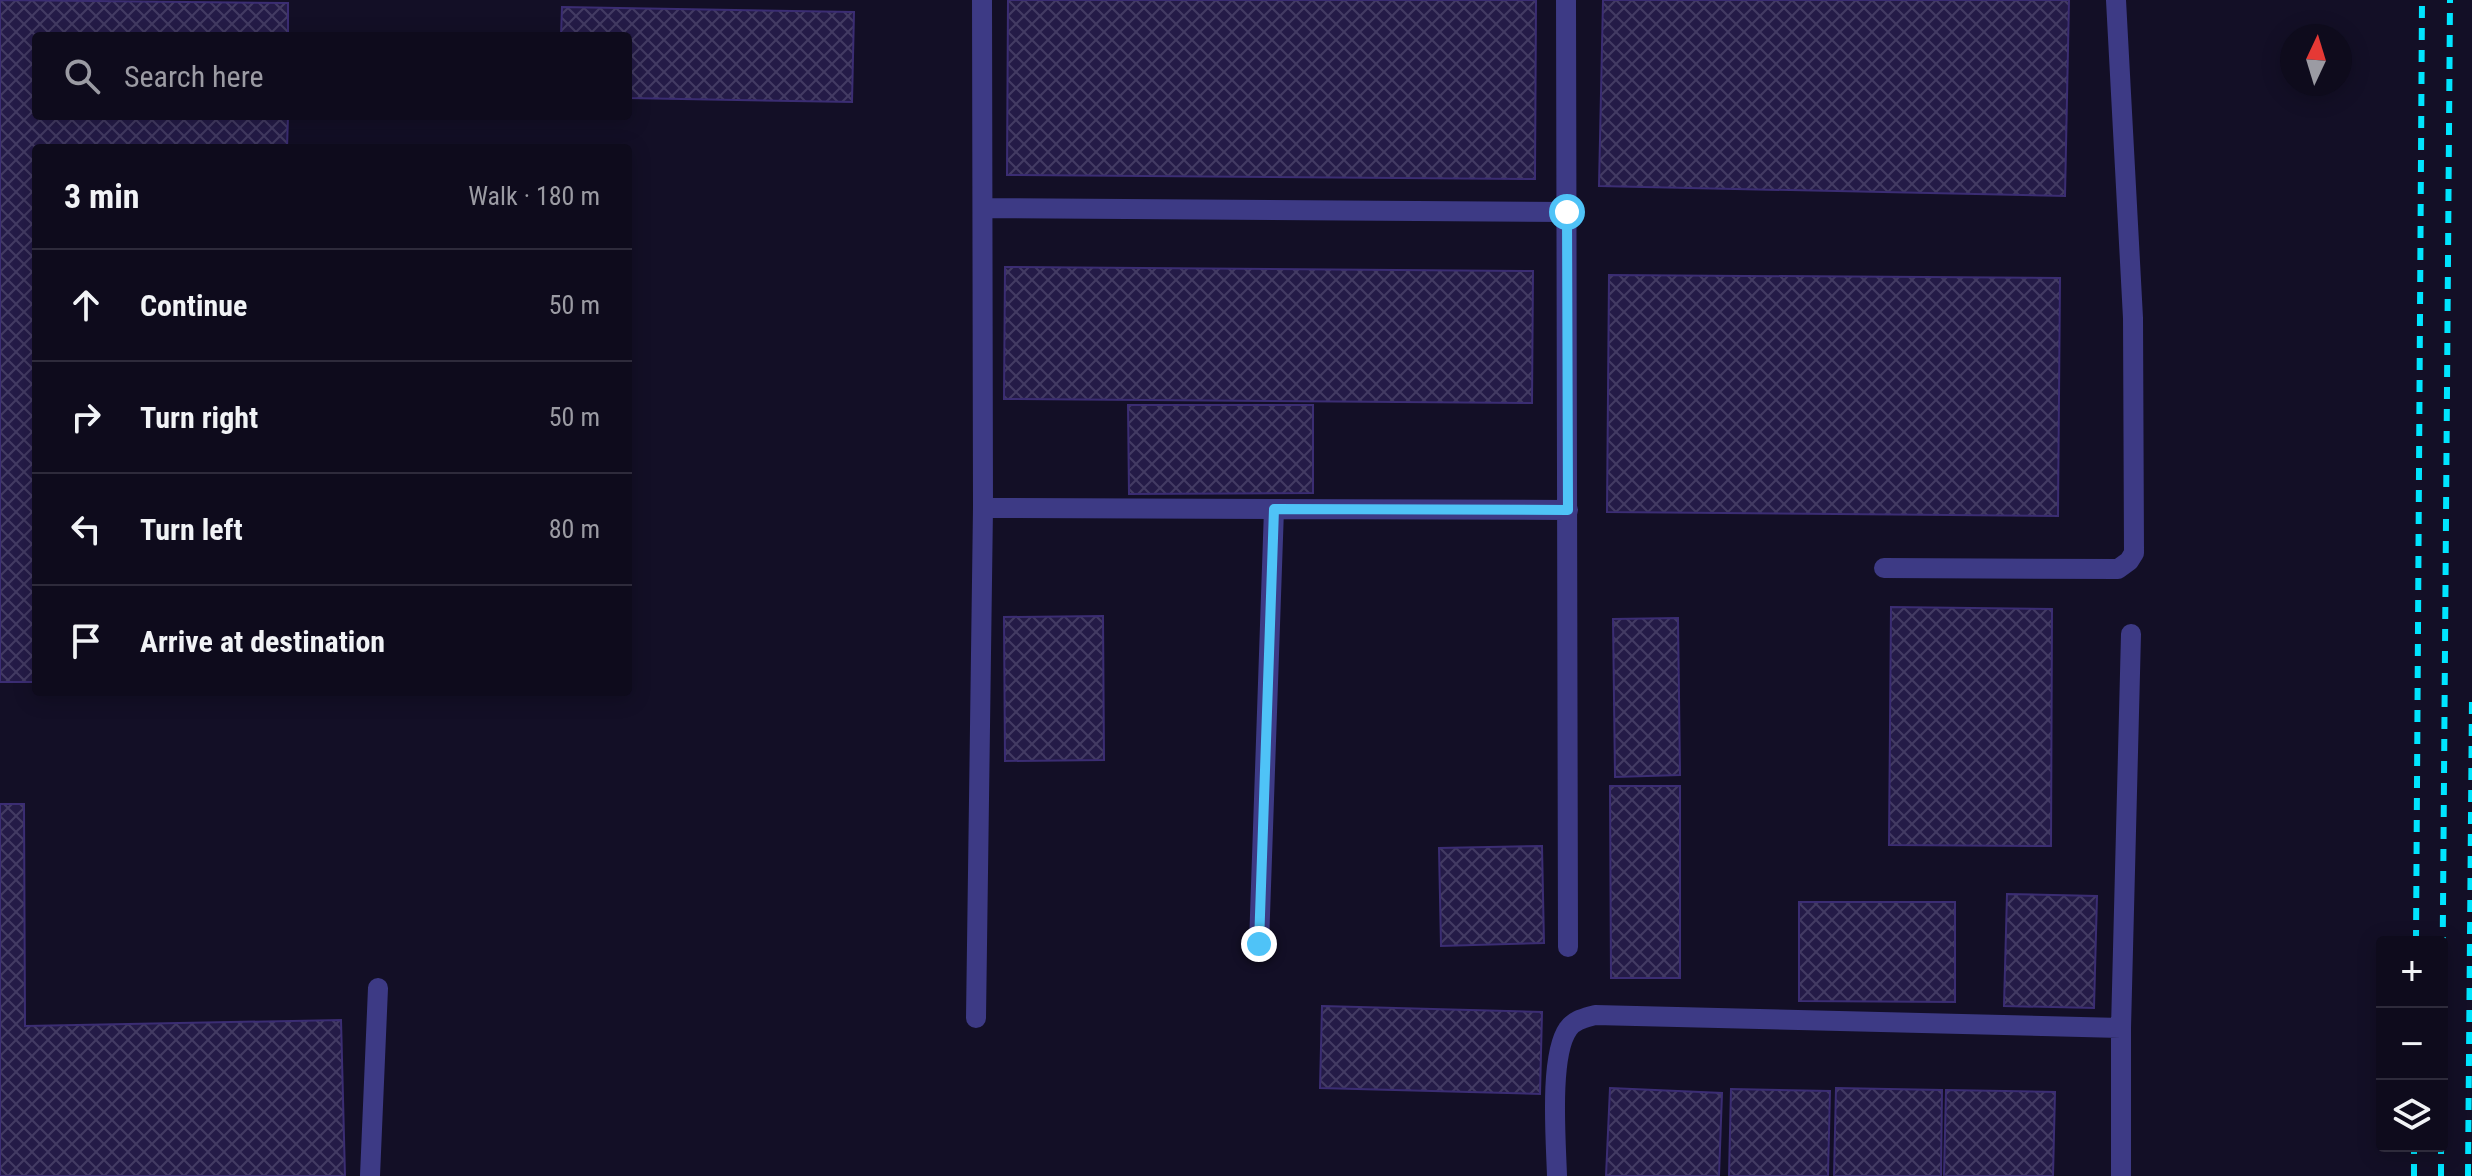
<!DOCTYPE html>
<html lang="en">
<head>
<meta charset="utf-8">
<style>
  body { margin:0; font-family:"Roboto Condensed",sans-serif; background:#1c1929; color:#f1f3f6 }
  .controls { position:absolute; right:24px; bottom:24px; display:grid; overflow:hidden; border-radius:8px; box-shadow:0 4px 20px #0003 }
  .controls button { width:72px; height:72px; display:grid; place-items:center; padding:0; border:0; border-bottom:2px solid #2e2b3b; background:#0e0b1c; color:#f1f3f6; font:40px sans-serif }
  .compass { position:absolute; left:2280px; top:24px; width:72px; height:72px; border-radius:50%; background:#0e0b1c; box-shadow:0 4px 20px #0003; rotate:4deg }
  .stop { position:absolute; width:24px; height:24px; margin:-18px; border:6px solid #4fc3f7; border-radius:50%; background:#fff }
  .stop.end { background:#4fc3f7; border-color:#fff; box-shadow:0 2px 8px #0008 }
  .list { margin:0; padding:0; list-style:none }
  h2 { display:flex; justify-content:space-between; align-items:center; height:104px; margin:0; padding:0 32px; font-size:34px }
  h2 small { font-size:26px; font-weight:400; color:#9b9ba3 }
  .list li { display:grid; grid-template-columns:52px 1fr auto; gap:24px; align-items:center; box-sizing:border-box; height:112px; padding:0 32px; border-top:2px solid #2e2b3b }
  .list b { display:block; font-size:30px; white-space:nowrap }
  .list em { font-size:26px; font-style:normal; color:#9b9ba3 }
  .icon { flex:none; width:44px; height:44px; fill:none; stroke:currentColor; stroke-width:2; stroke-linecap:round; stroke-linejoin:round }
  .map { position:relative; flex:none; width:2472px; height:1176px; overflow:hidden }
  .search { position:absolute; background:#0e0b1c; box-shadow:0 4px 20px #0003; left:32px; top:32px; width:600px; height:88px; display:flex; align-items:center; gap:20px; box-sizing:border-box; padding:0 28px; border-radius:8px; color:#9b9ba3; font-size:30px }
  .panel { position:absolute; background:#0e0b1c; box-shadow:0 4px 20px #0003; left:32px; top:144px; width:600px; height:552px; border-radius:8px }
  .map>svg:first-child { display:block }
  .building { fill:url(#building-cross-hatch); stroke:#3b2d73; stroke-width:2 }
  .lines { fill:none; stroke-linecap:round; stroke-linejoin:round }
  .minor { stroke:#3d3a85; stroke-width:20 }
  .rail { stroke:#00e5ff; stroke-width:6; stroke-dasharray:12 10; stroke-linecap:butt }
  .route { stroke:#4fc3f7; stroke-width:10 }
</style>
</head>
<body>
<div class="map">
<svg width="2472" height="1176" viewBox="0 0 2472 1176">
  <defs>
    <pattern id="building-cross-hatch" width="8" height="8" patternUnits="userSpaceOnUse" patternTransform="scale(2)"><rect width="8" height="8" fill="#241b47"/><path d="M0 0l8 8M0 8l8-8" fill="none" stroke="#433b63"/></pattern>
  </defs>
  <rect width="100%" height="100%" fill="#130f26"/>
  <path class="building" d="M0,0L288,3V36H36V116H288L287,148H36V682H0Z
    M1008,0H1536L1535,179L1007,175Z
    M1603,0H2069L2065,196L1599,186Z
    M562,7L854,12L852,102L628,98V36H561Z
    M1005,267L1533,271L1532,403L1004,399Z
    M1609,275L2060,278L2058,516L1607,512Z
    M1128,405H1313V493L1129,494Z
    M1891,607L2052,609L2051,846L1889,845Z
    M1103,616L1104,760L1005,761L1004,617Z
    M1678,618L1680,775L1615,777L1613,619Z
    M1610,786H1680V978H1611Z
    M0,804H24L25,1026L341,1020L345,1176H0Z
    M1542,846L1544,943L1441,946L1439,848Z
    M2007,894L2097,896L2094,1008L2004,1006Z
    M1799,902H1955V1002L1799,1001Z
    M1322,1006L1542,1012L1540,1094L1320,1088Z
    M1610,1088L1722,1093L1719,1176H1606Z
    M1836,1088L1942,1090L1941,1176H1834Z
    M1731,1089L1830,1091L1828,1176H1729Z
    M1946,1090L2055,1092L2053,1176H1944Z"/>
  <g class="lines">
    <path class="minor" d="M1566,0L1568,947
      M983,208L1567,212
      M983,508L1568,510
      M1884,568L2118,569L2129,561L2134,553L2133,318L2116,0
      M1259,944L1274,509
      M976,1018L983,508L982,0
      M370,1176L378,988
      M1557,1176C1556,1141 1549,1056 1568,1029C1574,1020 1585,1018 1595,1015L2121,1028
      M2121,1176V1028L2131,634"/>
    <path class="rail" d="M2416,942L2422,0
      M2442,1037L2450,0
      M2414,1176V1146
      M2441,1176V1146
      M2468,1176L2472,697"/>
  </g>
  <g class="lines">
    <path class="route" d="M1259,944L1274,509L1568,510L1567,212"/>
  </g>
</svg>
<div class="controls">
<button>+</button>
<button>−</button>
<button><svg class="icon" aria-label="layers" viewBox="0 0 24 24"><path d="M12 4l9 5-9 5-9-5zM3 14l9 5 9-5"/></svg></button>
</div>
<svg class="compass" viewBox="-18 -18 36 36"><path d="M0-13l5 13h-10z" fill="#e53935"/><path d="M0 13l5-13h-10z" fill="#9b9ba3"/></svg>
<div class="stop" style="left:1567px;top:212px"></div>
<div class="stop end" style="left:1259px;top:944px"></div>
<div class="search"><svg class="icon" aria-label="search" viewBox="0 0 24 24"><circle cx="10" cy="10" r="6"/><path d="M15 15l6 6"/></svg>Search here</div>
<section class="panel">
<h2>3 min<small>Walk · 180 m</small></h2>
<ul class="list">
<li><svg class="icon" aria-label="ahead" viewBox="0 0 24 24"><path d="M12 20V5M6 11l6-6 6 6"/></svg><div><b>Continue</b></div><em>50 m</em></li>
<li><svg class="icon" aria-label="right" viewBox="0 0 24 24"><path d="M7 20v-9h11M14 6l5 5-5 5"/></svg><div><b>Turn right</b></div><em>50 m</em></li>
<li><svg class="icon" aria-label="left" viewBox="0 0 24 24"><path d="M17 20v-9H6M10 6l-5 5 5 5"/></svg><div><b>Turn left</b></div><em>80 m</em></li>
<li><svg class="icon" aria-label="arrive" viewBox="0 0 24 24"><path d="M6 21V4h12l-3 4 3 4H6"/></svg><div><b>Arrive at destination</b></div></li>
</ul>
</section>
</div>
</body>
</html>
